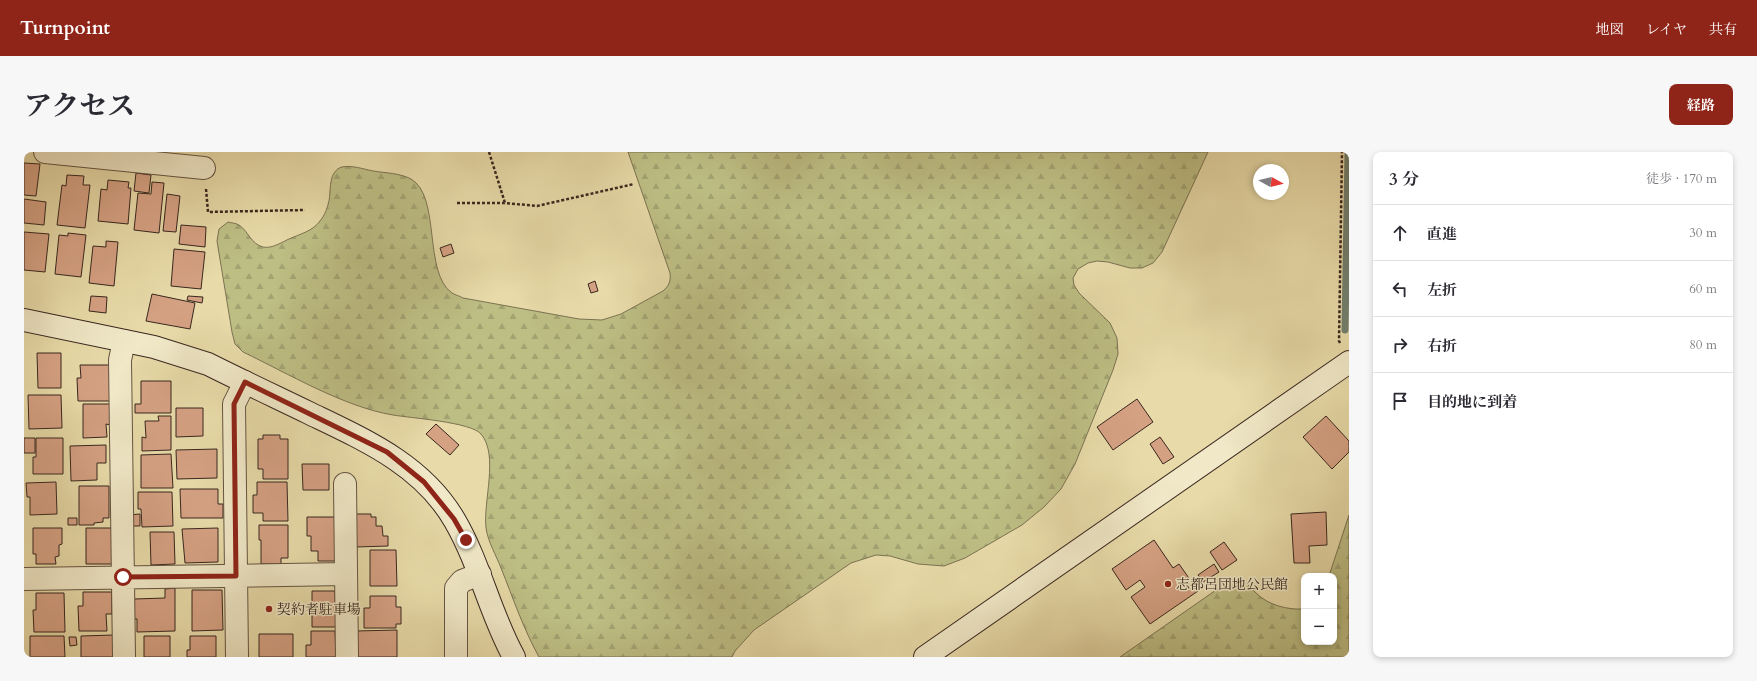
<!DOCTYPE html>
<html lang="ja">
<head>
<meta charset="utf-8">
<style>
  body { margin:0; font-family:Cardo,"Noto Serif JP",serif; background:#f7f7f7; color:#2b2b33 }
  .controls { position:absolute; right:12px; bottom:12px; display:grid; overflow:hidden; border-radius:8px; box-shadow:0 2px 6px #0003 }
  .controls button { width:36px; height:36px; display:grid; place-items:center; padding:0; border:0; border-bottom:1px solid #e1e1e2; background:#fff; color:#2b2b33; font:20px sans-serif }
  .compass { position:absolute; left:1229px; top:12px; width:36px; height:36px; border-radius:50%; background:#fff; box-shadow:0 2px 6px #0003; rotate:98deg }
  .stop { position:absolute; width:12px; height:12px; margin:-9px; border:3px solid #8f2418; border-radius:50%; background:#fff }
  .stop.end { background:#8f2418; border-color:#fff; box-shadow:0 1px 4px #0008 }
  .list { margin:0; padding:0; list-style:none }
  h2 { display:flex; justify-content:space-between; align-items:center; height:52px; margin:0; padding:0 16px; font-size:17px }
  h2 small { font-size:13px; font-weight:400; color:#7c7c81 }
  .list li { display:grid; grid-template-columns:26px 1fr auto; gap:12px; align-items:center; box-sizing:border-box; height:56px; padding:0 16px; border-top:1px solid #e1e1e2 }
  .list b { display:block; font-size:15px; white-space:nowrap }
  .list em { font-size:13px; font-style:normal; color:#7c7c81 }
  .icon { flex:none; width:22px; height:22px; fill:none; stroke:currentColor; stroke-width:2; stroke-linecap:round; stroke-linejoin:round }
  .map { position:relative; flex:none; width:1325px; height:505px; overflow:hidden; border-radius:8px }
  header { display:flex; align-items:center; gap:24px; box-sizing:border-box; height:56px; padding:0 20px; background:#8f2418; color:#fff }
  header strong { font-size:19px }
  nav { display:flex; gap:22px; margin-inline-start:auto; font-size:14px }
  .intro { display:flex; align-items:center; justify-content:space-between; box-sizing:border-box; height:96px; padding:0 24px }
  h1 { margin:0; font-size:28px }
  .button { padding:10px 18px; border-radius:8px; background:#8f2418; color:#fff; font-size:14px; font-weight:700 }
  main { display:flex; gap:24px; padding:0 24px }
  aside { flex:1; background:#fff; border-radius:8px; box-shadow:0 2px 6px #0003 }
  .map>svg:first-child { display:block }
  .forest { fill:url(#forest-firs); stroke:#7b7252 }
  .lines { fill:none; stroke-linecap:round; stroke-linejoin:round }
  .stream { stroke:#72806f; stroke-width:7 }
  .building { fill:#d5a183; stroke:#39271f }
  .street-casing { stroke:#655442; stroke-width:24 }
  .secondary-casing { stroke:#39271f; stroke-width:24 }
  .path { stroke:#39271f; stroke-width:2.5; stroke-dasharray:3 2; stroke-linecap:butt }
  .street { stroke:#f0e8c7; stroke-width:22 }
  .secondary { stroke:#f0e8c7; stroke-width:22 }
  .route { stroke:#8f2418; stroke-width:5 }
  .poi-dot { fill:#8f2418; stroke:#f0e8c7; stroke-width:1.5 }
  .labels { text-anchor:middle; stroke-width:3; stroke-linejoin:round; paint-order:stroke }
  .poi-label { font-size:14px; fill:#39271f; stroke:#f0e8c7; text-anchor:start }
</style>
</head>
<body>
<header>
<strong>Turnpoint</strong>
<nav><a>地図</a><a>レイヤ</a><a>共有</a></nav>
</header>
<div class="intro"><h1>アクセス</h1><a class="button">経路</a></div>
<main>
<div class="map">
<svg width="1325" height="505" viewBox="0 0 1325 505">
  <defs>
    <pattern id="forest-firs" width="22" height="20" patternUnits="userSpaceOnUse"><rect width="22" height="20" fill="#bdbe84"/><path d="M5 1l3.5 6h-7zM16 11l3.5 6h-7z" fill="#a3a372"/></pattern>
  </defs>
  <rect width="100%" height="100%" fill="#e8dba9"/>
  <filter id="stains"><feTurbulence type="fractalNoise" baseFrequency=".005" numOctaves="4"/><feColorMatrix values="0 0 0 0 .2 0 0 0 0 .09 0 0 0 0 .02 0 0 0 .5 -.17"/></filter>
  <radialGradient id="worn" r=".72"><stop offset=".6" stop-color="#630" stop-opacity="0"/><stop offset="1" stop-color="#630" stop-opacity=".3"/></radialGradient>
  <path class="forest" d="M604,0H1184L1138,100L1129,111L1118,116H1106L1084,110L1073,109L1064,111L1054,117L1049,126L1050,133L1055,141L1086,171L1093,186L1094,202L1089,218L1051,312L1037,337L1020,355L998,373L941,406L920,414L894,412L866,404L852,403L827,411L730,478L711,499L708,505H515C499,476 489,446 477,416C472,403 464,390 462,376C459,349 475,303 457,282C447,270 386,266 369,263C320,255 263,221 219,200L211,192L208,180L193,89L195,77L204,70C207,71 212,71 215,73C225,80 227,92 239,95C248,97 258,90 265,87C276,82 289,79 296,69C301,63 303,57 305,49C307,39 304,19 318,15C328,13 339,17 349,19C361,21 376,21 387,27C417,44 399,121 428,141C431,143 436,144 439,146L555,167L578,168L597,162L639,139C645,134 647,129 646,121Z
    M1325,363V505H1096L1205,429L1216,426C1223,430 1226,436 1232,441C1244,453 1263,458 1280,457V490H1310V424H1305Z"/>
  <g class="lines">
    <path class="stream" d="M1321,178L1324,0"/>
  </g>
  <path class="building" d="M0,11L16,12L12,44L0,43Z
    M112,21L127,23L125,41L110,39Z
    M43,23L60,24L59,33H66L61,76L33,73L38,33L42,34Z
    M84,28L105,30L104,36H107L104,72L74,69L77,37L83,38Z
    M128,30L140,31L135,81L110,78L114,41L127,42Z
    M143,42L156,44L152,80L139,79Z
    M0,47L22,50L20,73L0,71Z
    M157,73L182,75L181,95L155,92Z
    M0,80L25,82L21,120L0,118Z
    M44,81L62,83L57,125L31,122L35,83L44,84Z
    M82,89L94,90L90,134L65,131L69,94L82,95Z
    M427,92L430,101L419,105L416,96Z
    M150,97L181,100L177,137L147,134Z
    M571,129L574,139L567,141L564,132Z
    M128,142L171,151L166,177L122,169Z
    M67,144L83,145L82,161L65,159Z
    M164,144L179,145L178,151L163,148Z
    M13,201H37V236H14Z
    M56,213H86V249H54L53,226H57Z
    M117,229H147V261H111V252H117Z
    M4,243H37L38,276L5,277Z
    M1113,247L1129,270L1089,298L1073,275Z
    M59,252H86V273L82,272L83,285L59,286Z
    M152,256H179V284L152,285Z
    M134,264H147V298L118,299V285L122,286L121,269H135Z
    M1302,264L1325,289V300L1308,317L1279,285Z
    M412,272L435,293L426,303L402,282Z
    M239,283H256V287H264V327H239V317H234V287H239Z
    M1136,285L1150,305L1139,312L1126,292Z
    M0,286H11V301H0Z
    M12,286H39V322H9V305H12Z
    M82,293V311H73V328L47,329L46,294Z
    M193,297V326L153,327L152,298Z
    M147,302L149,336H117V303Z
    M278,312H305V338H279Z
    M32,330L33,362L6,363V345H3L2,331Z
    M233,330H263L264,369H239V361H229V343H233Z
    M55,334H85V366H79V370L70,371V373H55Z
    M156,337H194V352H199V366H157Z
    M114,340H148L149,374L118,375L117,357H114Z
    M1302,360L1303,393L1285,394L1286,411H1270L1267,362Z
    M116,362V374H104V363Z
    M331,362H347V365H352V374H358L359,384H364V394L331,395Z
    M283,365H312V409H294V399H287V384H283Z
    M44,366H53V373H44Z
    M235,373H264V406H257V412H237V388H235Z
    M9,376H38V392L35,393V404L31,405L32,412H12V402H9Z
    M62,376H92V412H62Z
    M194,376V410L161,411L158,377Z
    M126,380H150L151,412L127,413Z
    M1130,388L1149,416L1155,412L1174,439L1126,472L1107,445L1121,435L1116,428L1102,438L1088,417Z
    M1200,390L1213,408L1198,418L1186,400Z
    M346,398H372L373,434H346Z
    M1190,412L1195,420L1179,430L1174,423Z
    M151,436V479L113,480V467H110V447L141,446V437Z
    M168,438H198L199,478L168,479Z
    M288,439H311L312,475H288Z
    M59,440H88V462H82L83,479H55L54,454H59Z
    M12,441H40L41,480H10L9,458H12Z
    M346,444H372V455H377V472H372V476H340V456H346Z
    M373,478V505H333L332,479Z
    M287,479H311L312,505H282V493H287Z
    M235,482H269V505H235Z
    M90,483L91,505H57V484Z
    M6,484H40L41,505H6Z
    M120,484H146V505H120Z
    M166,484H192V505H163V498H166Z
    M45,485H52L53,493L46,494Z"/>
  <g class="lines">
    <defs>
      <path id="street" d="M21,0L180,16
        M321,332L323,505
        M0,427L322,422
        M100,505L96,208L100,189
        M213,505L210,252L221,230
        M432,505V436L438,429L456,422"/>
      <path id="secondary" d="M0,168L130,195L184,212C218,229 252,245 285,261C341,288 399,313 431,369C456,412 466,462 490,505
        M901,505L1325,210"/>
    </defs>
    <use href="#street" class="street-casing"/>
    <use href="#secondary" class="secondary-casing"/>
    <path class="path" d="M465,0L481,51
      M182,37L184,60L281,58
      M433,51H481L513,54L610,32
      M1316,191L1315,189L1318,0"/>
    <use href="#street" class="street"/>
    <use href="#secondary" class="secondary"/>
  </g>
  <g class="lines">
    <path class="route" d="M99,425L212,424L210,252L221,230L363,300L400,330L430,367L442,388"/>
  </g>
  <g class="poi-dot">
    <circle cx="1144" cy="432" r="4"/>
    <circle cx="245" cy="457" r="4"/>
  </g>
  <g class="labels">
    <g class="poi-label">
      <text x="1152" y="437">志都呂団地公民館</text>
      <text x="253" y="462">契約者駐車場</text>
    </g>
  </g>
  <rect width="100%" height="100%" filter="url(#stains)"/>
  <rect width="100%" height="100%" fill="url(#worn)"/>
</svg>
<div class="controls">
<button>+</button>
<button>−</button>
</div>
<svg class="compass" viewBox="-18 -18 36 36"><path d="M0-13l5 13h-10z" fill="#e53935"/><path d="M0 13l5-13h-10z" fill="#7c7c81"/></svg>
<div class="stop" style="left:99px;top:425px"></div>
<div class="stop end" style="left:442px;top:388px"></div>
</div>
<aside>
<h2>3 分<small>徒歩 · 170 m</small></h2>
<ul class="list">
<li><svg class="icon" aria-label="ahead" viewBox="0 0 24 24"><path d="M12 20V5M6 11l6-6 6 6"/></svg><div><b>直進</b></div><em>30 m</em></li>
<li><svg class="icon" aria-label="left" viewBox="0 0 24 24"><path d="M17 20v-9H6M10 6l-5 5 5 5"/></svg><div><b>左折</b></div><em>60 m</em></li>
<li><svg class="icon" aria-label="right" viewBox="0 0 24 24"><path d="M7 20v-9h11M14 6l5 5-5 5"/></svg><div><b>右折</b></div><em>80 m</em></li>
<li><svg class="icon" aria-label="arrive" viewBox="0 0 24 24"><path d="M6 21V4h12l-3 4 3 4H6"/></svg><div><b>目的地に到着</b></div></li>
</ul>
</aside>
</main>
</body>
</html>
